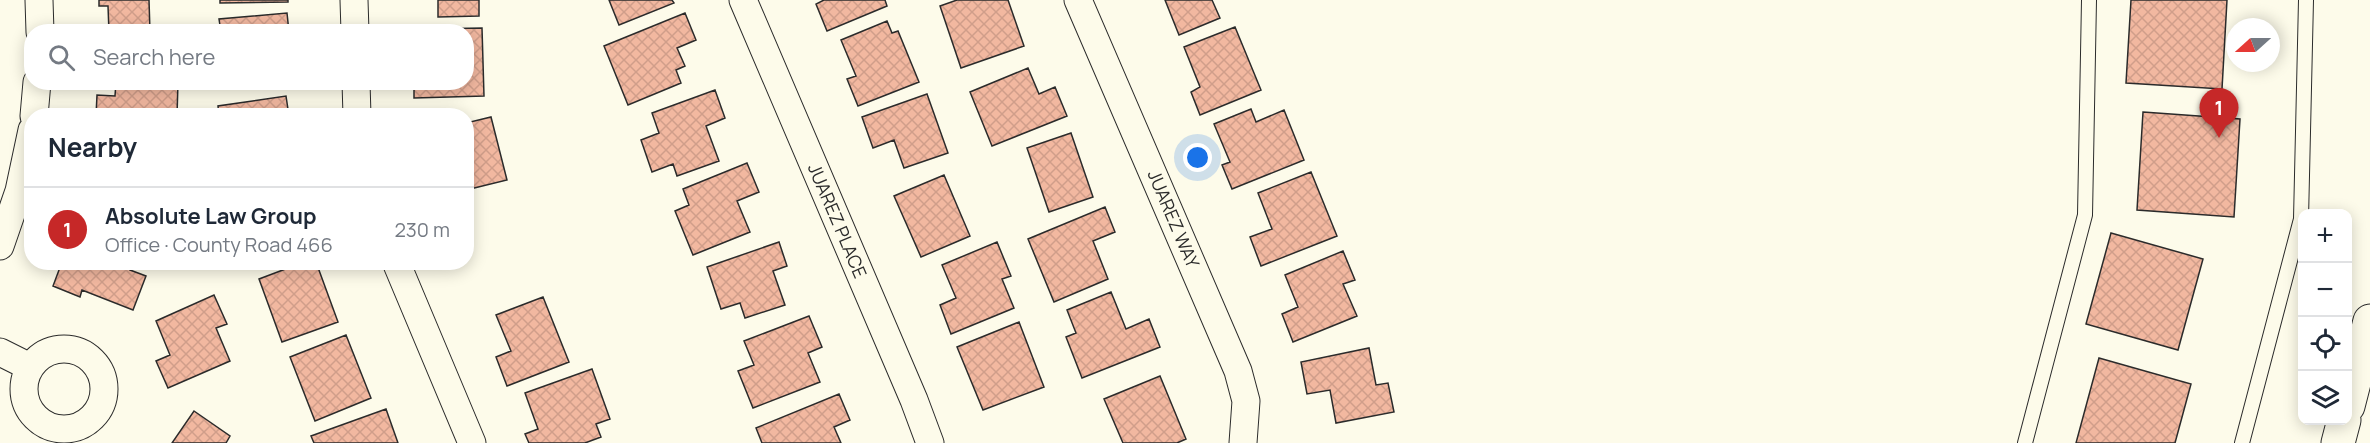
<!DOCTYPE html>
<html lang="en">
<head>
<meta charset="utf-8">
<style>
  body { margin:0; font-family:Manrope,sans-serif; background:#f6f6f7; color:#1f2937 }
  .controls { position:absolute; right:18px; bottom:18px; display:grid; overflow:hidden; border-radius:12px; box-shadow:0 3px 15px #0003 }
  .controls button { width:54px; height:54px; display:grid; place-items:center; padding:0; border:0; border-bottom:2px solid #e0e1e3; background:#fff; color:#1f2937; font:30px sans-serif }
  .compass { position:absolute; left:2226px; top:18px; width:54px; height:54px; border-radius:50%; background:#fff; box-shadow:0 3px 15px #0003; rotate:249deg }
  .you { position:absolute; left:1198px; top:158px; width:21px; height:21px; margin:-15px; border:4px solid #fff; border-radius:50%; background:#1a73e8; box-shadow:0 0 0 9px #1a73e833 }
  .badge { display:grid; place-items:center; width:39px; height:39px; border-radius:50%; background:#c62828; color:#fff; font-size:20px; font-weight:700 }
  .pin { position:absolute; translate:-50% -50px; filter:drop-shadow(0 2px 3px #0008) }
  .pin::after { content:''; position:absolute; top:32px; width:21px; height:18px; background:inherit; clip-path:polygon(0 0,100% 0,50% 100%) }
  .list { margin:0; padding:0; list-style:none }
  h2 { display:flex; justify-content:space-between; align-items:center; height:78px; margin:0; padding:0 24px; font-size:26px }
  h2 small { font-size:20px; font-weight:400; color:#747a83 }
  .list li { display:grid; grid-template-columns:39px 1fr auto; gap:18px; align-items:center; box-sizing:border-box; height:84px; padding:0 24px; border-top:2px solid #e0e1e3 }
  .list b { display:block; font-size:22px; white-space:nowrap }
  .list p { margin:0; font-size:20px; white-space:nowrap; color:#747a83 }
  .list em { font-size:20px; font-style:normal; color:#747a83 }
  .icon { flex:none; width:33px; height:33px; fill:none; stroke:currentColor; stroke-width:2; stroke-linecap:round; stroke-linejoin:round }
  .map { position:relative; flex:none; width:2370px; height:443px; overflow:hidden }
  .search { position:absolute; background:#fff; box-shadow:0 3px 15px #0003; left:24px; top:24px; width:450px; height:66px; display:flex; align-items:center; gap:15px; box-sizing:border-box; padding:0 21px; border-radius:24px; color:#747a83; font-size:22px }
  .panel { position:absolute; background:#fff; box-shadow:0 3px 15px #0003; left:24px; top:108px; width:450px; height:162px; border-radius:24px }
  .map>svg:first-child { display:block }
  .building { fill:url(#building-cross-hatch); stroke:#2b2b2b; stroke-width:1.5 }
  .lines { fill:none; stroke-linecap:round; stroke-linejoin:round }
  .service-casing { stroke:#2b2b2b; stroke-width:16 }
  .minor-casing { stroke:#2b2b2b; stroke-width:29 }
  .secondary-casing { stroke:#2b2b2b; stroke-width:35 }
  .service { stroke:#fdfbea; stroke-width:14 }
  .minor { stroke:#fdfbea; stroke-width:27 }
  .secondary { stroke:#fdfbea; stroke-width:33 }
  .labels { text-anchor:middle; stroke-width:4.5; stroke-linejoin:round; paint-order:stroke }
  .street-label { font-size:18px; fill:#2b2b2b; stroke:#fdfbea }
</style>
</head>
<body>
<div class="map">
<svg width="2370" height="443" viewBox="0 0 2370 443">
  <defs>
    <pattern id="building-cross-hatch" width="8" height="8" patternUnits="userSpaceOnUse" patternTransform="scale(1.5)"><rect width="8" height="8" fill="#f2b8a0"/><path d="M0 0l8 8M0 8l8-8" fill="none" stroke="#d09e8a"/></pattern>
  </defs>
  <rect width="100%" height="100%" fill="#fdfbea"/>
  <path class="building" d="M99,0H149L150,32H109L108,6H99Z
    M220,0H288V2L220,3Z
    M438,0H479V16L438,17Z
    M609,0H672L674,3L619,25Z
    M824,0H885L887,6L827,31L816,4Z
    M957,0H1008L1024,46L961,68L940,6Z
    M1165,0H1212L1220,18L1179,35Z
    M2131,0H2227L2222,89L2126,83Z
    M287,13L289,32H221L219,19Z
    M685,13L696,40L677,48L685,66L676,70L681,83L628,105L604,46Z
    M887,21L892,33L898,31L919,82L858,106L847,79L856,76L841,40Z
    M1235,27L1261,90L1200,115L1191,92L1200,87L1184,47Z
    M482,28L484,96L414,98V82H466V32H429V29Z
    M1028,68L1039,94L1055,87L1067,116L992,146L970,92Z
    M116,82H178L177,116H96L97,95L115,96Z
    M209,82H270L209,88Z
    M715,90L725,118L706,126L719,161L677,176L673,164L652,172L641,140L659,133L652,113Z
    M927,94L948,153L904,168L894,140L873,148L862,117Z
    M286,96L289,116H219L218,106Z
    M1251,109L1256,122L1284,110L1304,160L1232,189L1222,165L1230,162L1214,124Z
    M2143,112L2240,119L2234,217L2137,210Z
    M491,117L507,180L466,190V123Z
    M1071,133L1093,197L1049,212L1027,148Z
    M747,163L759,192L737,201L750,232L693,255L675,211L689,205L683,189Z
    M1311,172L1337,236L1261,266L1250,237L1272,229L1258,193Z
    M944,175L970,236L921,257L894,196Z
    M1105,207L1115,232L1093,241L1108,279L1054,302L1028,239Z
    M2111,233L2203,259L2178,350L2086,324Z
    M779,242L787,266L773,271L785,305L745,318L740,303L721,309L707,267Z
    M997,242L1011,276L1002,279L1014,308L951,334L940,305L956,298L942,265Z
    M1343,251L1355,280L1343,284L1357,316L1293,342L1282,314L1298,307L1285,275Z
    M62,262H133L130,270L146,276L133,310L82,290L80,297L53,286Z
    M304,262H316L338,322L282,342L259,279Z
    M1111,292L1126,329L1149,319L1160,347L1082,378L1066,337L1076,333L1067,310Z
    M214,295L227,324L216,328L230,361L168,388L156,361L170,355L156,321Z
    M543,297L569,362L507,386L496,357L511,351L496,315Z
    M809,316L822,347L808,353L820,382L753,408L738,371L754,365L744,341Z
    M1019,322L1044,387L983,410L957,347Z
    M346,335L371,398L315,421L290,357Z
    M1369,348L1376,385L1388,383L1394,412L1336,423L1330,390L1307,394L1301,362Z
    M2099,358L2191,384L2175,443H2076Z
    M592,369L610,419L596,424L601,437L585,443H529L525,434L538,429L525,393Z
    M1160,376L1186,439L1177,443H1123L1104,399Z
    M839,394L850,420L834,427L841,443H762L756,428Z
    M386,409L398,443H314L311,436Z
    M194,411L230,436L226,443H172Z"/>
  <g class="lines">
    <defs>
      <path id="service" d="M2025,443L2085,215L2089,0
        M2242,443L2301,219L2306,0"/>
      <path id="minor" d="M39,0L40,32
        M354,0L355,32
        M743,0L914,400L930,443
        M1078,0L1238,371L1246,401L1243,443
        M356,82L357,116
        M34,116L37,82
        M0,246L19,191L32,130
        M396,262L472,443
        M24 389a40 40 0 1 1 80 0a40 40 0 1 1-80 0Z
        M0,352L30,367"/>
      <path id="secondary" d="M2348,406L2370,321
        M2338,443L2344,420"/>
    </defs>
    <use href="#service" class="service-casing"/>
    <use href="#minor" class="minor-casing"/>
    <use href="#secondary" class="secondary-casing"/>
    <use href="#service" class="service"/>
    <use href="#minor" class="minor"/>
    <use href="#secondary" class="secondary"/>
  </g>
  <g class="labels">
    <g class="street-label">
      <text transform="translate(1173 219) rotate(67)" y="6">JUAREZ WAY</text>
      <text transform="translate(837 221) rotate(67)" y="6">JUAREZ PLACE</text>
    </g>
  </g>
</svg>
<div class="controls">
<button>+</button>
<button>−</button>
<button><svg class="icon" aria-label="locate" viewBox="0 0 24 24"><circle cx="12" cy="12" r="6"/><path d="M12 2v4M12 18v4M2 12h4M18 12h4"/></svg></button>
<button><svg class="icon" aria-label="layers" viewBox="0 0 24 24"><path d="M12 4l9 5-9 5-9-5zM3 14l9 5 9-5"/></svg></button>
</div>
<svg class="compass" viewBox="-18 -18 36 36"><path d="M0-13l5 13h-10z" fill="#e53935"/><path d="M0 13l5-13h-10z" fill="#747a83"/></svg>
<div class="you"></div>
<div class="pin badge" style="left:2219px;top:138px">1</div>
<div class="search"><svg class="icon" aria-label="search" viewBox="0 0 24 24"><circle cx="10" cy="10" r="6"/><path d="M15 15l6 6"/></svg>Search here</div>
<section class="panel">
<h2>Nearby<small></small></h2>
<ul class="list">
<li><span class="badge">1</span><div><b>Absolute Law Group</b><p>Office · County Road 466</p></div><em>230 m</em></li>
</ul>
</section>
</div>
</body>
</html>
